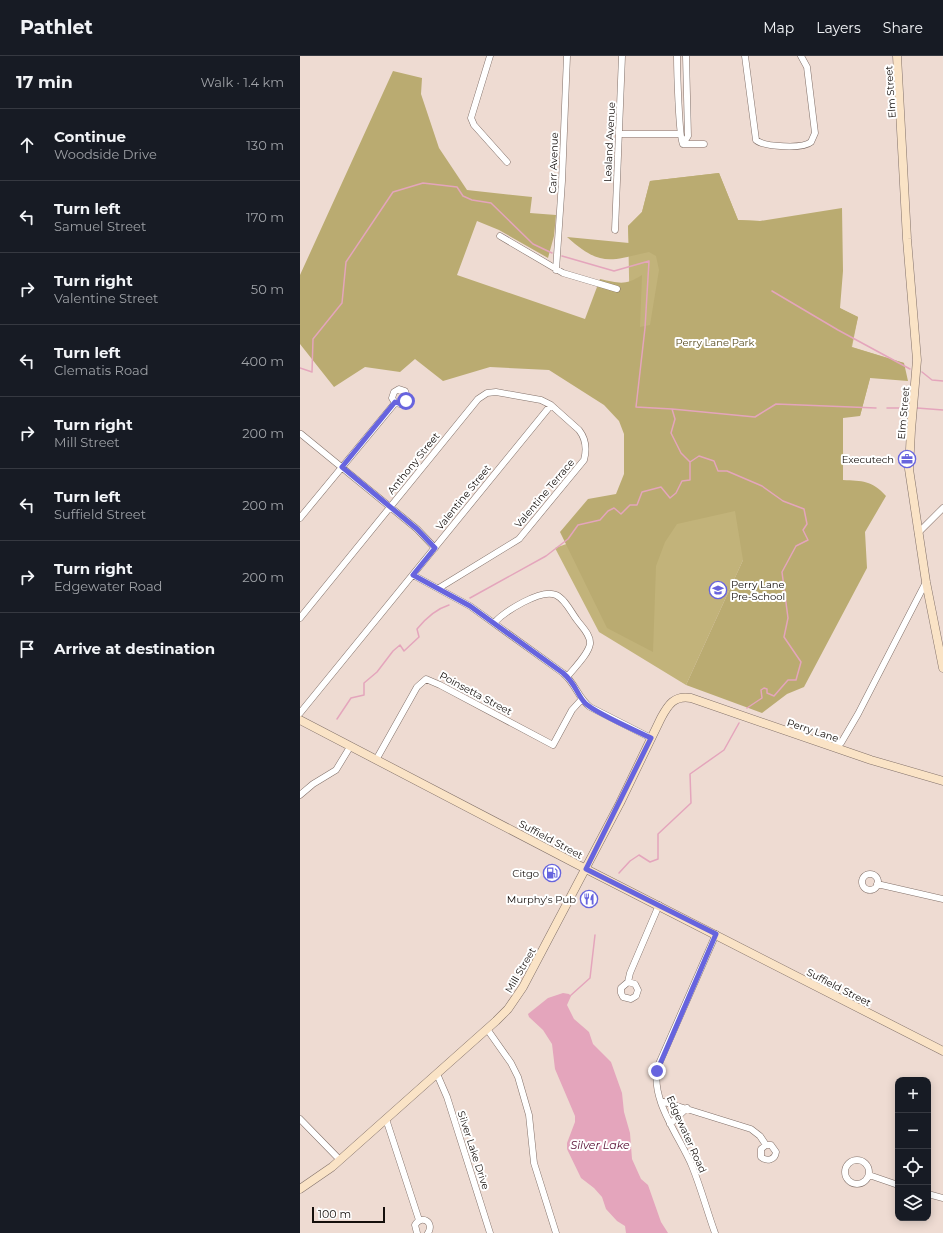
<!DOCTYPE html>
<html lang="en">
<head>
<meta charset="utf-8">
<style>
  body { margin:0; font-family:Montserrat,sans-serif; background:#20242c; color:#f1f3f6 }
  .controls { position:absolute; right:12px; bottom:12px; display:grid; overflow:hidden; border-radius:8px; box-shadow:0 2px 10px #0003 }
  .controls button { width:36px; height:36px; display:grid; place-items:center; padding:0; border:0; border-bottom:1px solid #363941; background:#171b24; color:#f1f3f6; font:20px sans-serif }
  .scale { position:absolute; left:12px; bottom:10px; width:73px; box-sizing:border-box; padding-left:4px; border:2px solid #150f0c; border-top:0; font-size:11px; line-height:14px; white-space:nowrap; color:#150f0c; -webkit-text-stroke:3px #fff; paint-order:stroke }
  .stop { position:absolute; width:12px; height:12px; margin:-9px; border:3px solid #6764de; border-radius:50%; background:#fff }
  .stop.end { background:#6764de; border-color:#fff; box-shadow:0 1px 4px #0008 }
  .list { margin:0; padding:0; list-style:none }
  h2 { display:flex; justify-content:space-between; align-items:center; height:52px; margin:0; padding:0 16px; font-size:17px }
  h2 small { font-size:13px; font-weight:400; color:#9ea1a6 }
  .list li { display:grid; grid-template-columns:26px 1fr auto; gap:12px; align-items:center; box-sizing:border-box; height:72px; padding:0 16px; border-top:1px solid #363941 }
  .list b { display:block; font-size:15px; white-space:nowrap }
  .list p { margin:0; font-size:13px; white-space:nowrap; color:#9ea1a6 }
  .list em { font-size:13px; font-style:normal; color:#9ea1a6 }
  .icon { flex:none; width:22px; height:22px; fill:none; stroke:currentColor; stroke-width:2; stroke-linecap:round; stroke-linejoin:round }
  .map { position:relative; flex:none; width:643px; height:1177px; overflow:hidden }
  header { display:flex; align-items:center; gap:24px; box-sizing:border-box; height:56px; padding:0 20px; background:#171b24; border-bottom:1px solid #363941 }
  header strong { font-size:19px }
  nav { display:flex; gap:22px; margin-inline-start:auto; font-size:14px }
  main { display:flex }
  aside { flex:1; background:#171b24 }
  .map>svg:first-child { display:block }
  .green { fill:#c2b37a }
  .forest { fill:#baab71 }
  .water { fill:#e4a5bc }
  .lines { fill:none; stroke-linecap:round; stroke-linejoin:round }
  .stream { stroke:#e4a5bc; stroke-width:1.5 }
  .street-casing { stroke:#82716a; stroke-width:7 }
  .secondary-casing { stroke:#82716a; stroke-width:9 }
  .street { stroke:#fff; stroke-width:6 }
  .secondary { stroke:#fae3c6; stroke-width:8 }
  .route { stroke:#6764de; stroke-width:5 }
  .labels { text-anchor:middle; stroke-width:4; stroke-linejoin:round; paint-order:stroke }
  .street-label { font-size:10px; fill:#150f0c; stroke:#fff }
  .park-label { font-size:10px; fill:#564a1c; stroke:#fff }
  .poi-label { font-size:10px; fill:#150f0c; stroke:#fff; text-anchor:end }
  .water-label { font-size:11px; font-style:italic; fill:#570f33; stroke:#fff }
</style>
</head>
<body>
<header>
<strong>Pathlet</strong>
<nav><a>Map</a><a>Layers</a><a>Share</a></nav>
</header>
<main>
<aside>
<h2>17 min<small>Walk · 1.4 km</small></h2>
<ul class="list">
<li><svg class="icon" aria-label="ahead" viewBox="0 0 24 24"><path d="M12 20V5M6 11l6-6 6 6"/></svg><div><b>Continue</b><p>Woodside Drive</p></div><em>130 m</em></li>
<li><svg class="icon" aria-label="left" viewBox="0 0 24 24"><path d="M17 20v-9H6M10 6l-5 5 5 5"/></svg><div><b>Turn left</b><p>Samuel Street</p></div><em>170 m</em></li>
<li><svg class="icon" aria-label="right" viewBox="0 0 24 24"><path d="M7 20v-9h11M14 6l5 5-5 5"/></svg><div><b>Turn right</b><p>Valentine Street</p></div><em>50 m</em></li>
<li><svg class="icon" aria-label="left" viewBox="0 0 24 24"><path d="M17 20v-9H6M10 6l-5 5 5 5"/></svg><div><b>Turn left</b><p>Clematis Road</p></div><em>400 m</em></li>
<li><svg class="icon" aria-label="right" viewBox="0 0 24 24"><path d="M7 20v-9h11M14 6l5 5-5 5"/></svg><div><b>Turn right</b><p>Mill Street</p></div><em>200 m</em></li>
<li><svg class="icon" aria-label="left" viewBox="0 0 24 24"><path d="M17 20v-9H6M10 6l-5 5 5 5"/></svg><div><b>Turn left</b><p>Suffield Street</p></div><em>200 m</em></li>
<li><svg class="icon" aria-label="right" viewBox="0 0 24 24"><path d="M7 20v-9h11M14 6l5 5-5 5"/></svg><div><b>Turn right</b><p>Edgewater Road</p></div><em>200 m</em></li>
<li><svg class="icon" aria-label="arrive" viewBox="0 0 24 24"><path d="M6 21V4h12l-3 4 3 4H6"/></svg><div><b>Arrive at destination</b></div></li>
</ul>
</aside>
<div class="map">
<svg width="643" height="1177" viewBox="0 0 643 1177">
  <rect width="100%" height="100%" fill="#eedbd2"/>
  <path class="green" d="M419,117L438,164L460,165L459,213L558,261L552,291L604,307L572,315L560,360L463,356L474,436L386,629L299,576L255,492L334,464L328,170L342,156L350,125Z"/>
  <path class="forest" d="M93,15L122,22L121,38L139,92L167,134L232,141L230,157L256,159L254,180L248,202L199,174L177,165L157,219L285,263L300,223C319,227 325,230 342,219L340,271L350,269L359,214L356,200L349,196C309,205 301,211 267,181L329,187L328,170L342,156L350,125L419,117L438,164L460,165L542,152L543,215L540,252L558,261L551,291L604,307L608,325L570,322L560,360L543,362V424C562,425 572,424 586,440L565,476L567,512L504,631L487,638L462,657L386,629L443,504L435,455L377,468L365,486L356,510L353,596L307,572L260,476L288,443L316,438L324,418V378L319,365L304,349L249,314L190,311L143,325L115,303L100,316L65,311L34,331L0,288V219Z"/>
  <path class="water" d="M263,937L269,938L271,940L267,949L274,963L289,976L293,988L311,1006L322,1037L324,1056L330,1077L332,1103L341,1123L348,1129L361,1166L368,1177H326L325,1170L317,1165L306,1153L302,1141L294,1132L281,1122L267,1093V1087L275,1066V1060L255,1013L252,988L243,974L229,961L228,958L248,942Z"/>
  <g class="lines">
    <path class="stream" d="M262,200L314,215L349,205L345,272L336,351L372,353
      M472,235L538,274L610,313
      M0,312L12,316L13,283L42,247L46,206L93,136L123,127L157,131L163,140L172,144L191,147L233,188L252,197
      M622,316L632,324L643,325
      M587,352H609
      M617,352L643,354
      M390,406L399,400L414,405L418,415H427L462,430L483,445L504,453L507,468L503,474L508,484L496,490L482,516L488,562L484,581L501,606L496,624H488L474,640L467,637V633L464,632L461,634L462,642L447,652
      M170,542L246,500L268,483L278,469L300,464L308,455L314,452L321,458L330,449H337L342,436L361,431L370,442L376,437L382,425L390,424V406L381,397L371,377L375,363L372,353L455,361L476,348L576,352
      M37,663L51,642L64,639V627L77,616L93,595L100,589L104,595L119,581L117,573C126,562 136,553 149,549
      M319,817L330,805L339,799L350,806L358,803V778L391,747L390,718L424,694L439,667
      M270,940L290,922L295,879"/>
    <defs>
      <path id="street" d="M190,0L171,62L174,69L207,106
        M377,0C377,13 379,83 383,88
        M445,0L456,84C464,91 503,93 511,86L515,77L507,11L501,0
        M319,78H379
        M383,88L388,80L386,0
        M383,88H404
        M315,174L322,0
        M200,180L263,217L317,233
        M256,214L262,125L267,0
        M1,378L117,473L135,492
        M0,462L95,347L101,348L106,345L107,341L105,335L99,333L94,336L92,342L95,347
        M618,477L643,452
        M113,519L170,550L263,617C276,628 278,642 290,651L351,682
        M0,562L178,343L187,337L196,336L241,344L251,349L279,374C286,383 287,393 284,404L219,483L139,532
        M194,567C204,556 241,532 256,539C265,543 271,556 277,564C282,571 291,579 290,588C288,599 274,612 267,621
        M0,657L251,349
        M534,690L541,687L558,658L626,526
        M76,704L117,631L126,623L140,629L253,689L272,654L282,643
        M0,739L13,728L36,714L50,691
        M562 826a8 8 0 1 1 16 0a8 8 0 1 1-16 0Z
        M577,828L643,843
        M328,926L335,928L338,934L336,940L331,943L323,941L321,937V932L328,926L330,917L359,849
        M187,973L211,1007L218,1021L229,1059L234,1107L256,1177
        M137,1018L147,1041L190,1177
        M361,1045L451,1073L460,1080L466,1089L461,1093V1101C467,1106 475,1104 476,1096L471,1089H466
        M0,1063L40,1104
        M86,1063L119,1164
        M370,1068L387,1052
        M545 1116a12 12 0 1 1 24 0a12 12 0 1 1-24 0Z
        M569,1119L598,1129
        M628,1138L643,1142
        M117,1177L115,1169C121,1158 135,1166 128,1177
        M415,1177C407,1155 401,1132 392,1110C380,1081 349,1043 358,1010L416,878"/>
      <path id="secondary" d="M597,0L607,183L617,304L611,374L609,413L626,526L643,612
        M0,664L286,813L643,995
        M0,1133L32,1111L196,965L208,953L223,931L320,747L361,662C368,649 374,639 391,642L571,704L643,725"/>
    </defs>
    <use href="#street" class="street-casing"/>
    <use href="#secondary" class="secondary-casing"/>
    <use href="#street" class="street"/>
    <use href="#secondary" class="secondary"/>
  </g>
  <g class="lines">
    <path class="route" d="M106,345L101,348L95,346L42,411L117,473L135,492L113,519L170,550L263,617C276,628 276,637 285,647C295,657 337,675 351,682L286,813L416,878L357,1015"/>
  </g>
  <defs>
    <symbol id="office-ring" viewBox="-11 -11 22 22"><circle r="9.5" fill="#fff" stroke="#6764de" stroke-width="1.5"/><path d="M-6-3h4V-5.5h4V-3h4V5H-6ZM-1-4.5V-3h2v-1.5ZM-6 0V1H6V0Z" fill="#6764de"/></symbol>
    <symbol id="school-ring" viewBox="-11 -11 22 22"><circle r="9.5" fill="#fff" stroke="#6764de" stroke-width="1.5"/><path d="M0-5L7-2L0 1L-7-2ZM-4 1L0 2.5L4 1V4Q0 6-4 4Z" fill="#6764de"/></symbol>
    <symbol id="fuel-ring" viewBox="-11 -11 22 22"><circle r="9.5" fill="#fff" stroke="#6764de" stroke-width="1.5"/><path d="M-5.5-6h7V0h2V4h1.3V-2.5L3-4.5l.8-.8L6-3V5H2.5V1h-1V6h-7ZM-4.2-4.7v3.2H.2V-4.7Z" fill="#6764de"/></symbol>
    <symbol id="restaurant-ring" viewBox="-11 -11 22 22"><circle r="9.5" fill="#fff" stroke="#6764de" stroke-width="1.5"/><path d="M-5-6h1v4h1v-4h1v4h1v-4h1v5L-1.5 .5V6h-2V.5L-5-1ZM5-6V6H3V1.5H1.5Q1.5-4 5-6Z" fill="#6764de"/></symbol>
  </defs>
  <g fill-rule="evenodd">
    <use href="#office-ring" x="597" y="393" width="20" height="20"/>
    <use href="#school-ring" x="408" y="524" width="20" height="20"/>
    <use href="#fuel-ring" x="242" y="807" width="20" height="20"/>
    <use href="#restaurant-ring" x="279" y="833" width="20" height="20"/>
  </g>
  <g class="labels">
    <g class="street-label">
      <text transform="translate(590 36) rotate(-94)" y="4">Elm Street</text>
      <text transform="translate(309 86) rotate(-87)" y="4">Lealand Avenue</text>
      <text transform="translate(253 107) rotate(-88)" y="4">Carr Avenue</text>
      <text transform="translate(603 357) rotate(-85)" y="4">Elm Street</text>
      <text transform="translate(113 407) rotate(-51)" y="4">Anthony Street</text>
      <text transform="translate(244 437) rotate(-50)" y="4">Valentine Terrace</text>
      <text transform="translate(163 441) rotate(-51)" y="4">Valentine Street</text>
      <text transform="translate(176 637) rotate(28)" y="4">Poinsetta Street</text>
      <text transform="translate(513 674) rotate(18)" y="4">Perry Lane</text>
      <text transform="translate(251 783) rotate(28)" y="4">Suffield Street</text>
      <text transform="translate(220 914) rotate(-60)" y="4">Mill Street</text>
      <text transform="translate(539 931) rotate(27)" y="4">Suffield Street</text>
      <text transform="translate(387 1078) rotate(66)" y="4">Edgewater Road</text>
      <text transform="translate(174 1094) rotate(72)" y="4">Silver Lake Drive</text>
    </g>
    <g class="park-label">
      <text x="415" y="290">Perry Lane Park</text>
    </g>
    <g class="poi-label">
      <text x="594" y="407">Executech</text>
      <text x="431" y="532" text-anchor="start">Perry Lane<tspan x="431" dy="12">Pre-School</tspan></text>
      <text x="239" y="821">Citgo</text>
      <text x="276" y="847">Murphy's Pub</text>
    </g>
    <g class="water-label">
      <text x="300" y="1093">Silver Lake</text>
    </g>
  </g>
</svg>
<div class="controls">
<button>+</button>
<button>−</button>
<button><svg class="icon" aria-label="locate" viewBox="0 0 24 24"><circle cx="12" cy="12" r="6"/><path d="M12 2v4M12 18v4M2 12h4M18 12h4"/></svg></button>
<button><svg class="icon" aria-label="layers" viewBox="0 0 24 24"><path d="M12 4l9 5-9 5-9-5zM3 14l9 5 9-5"/></svg></button>
</div>
<div class="scale">100 m</div>
<div class="stop" style="left:106px;top:345px"></div>
<div class="stop end" style="left:357px;top:1015px"></div>
</div>
</main>
</body>
</html>
